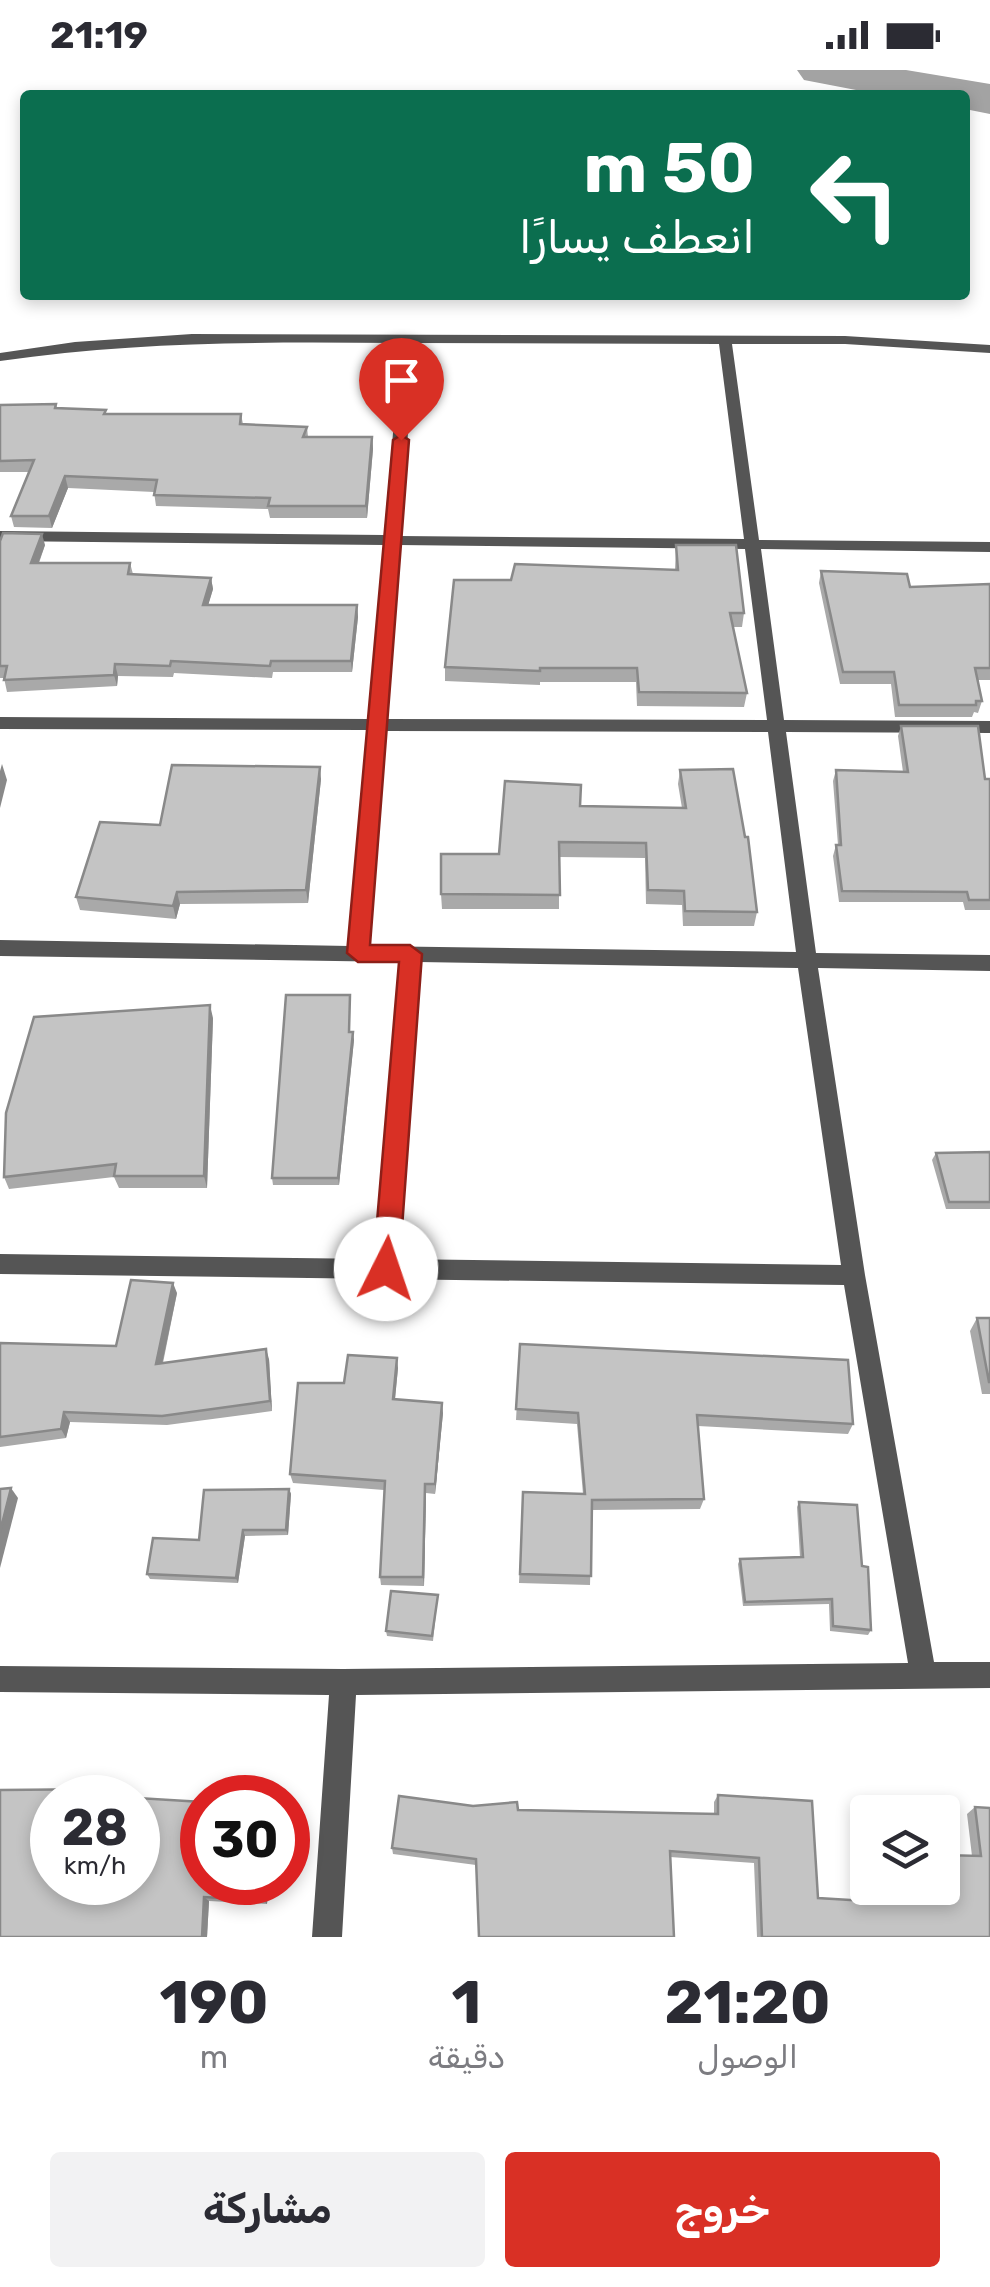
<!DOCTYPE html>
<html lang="ar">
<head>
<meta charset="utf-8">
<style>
	body { margin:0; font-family:Rubik,"Noto Naskh Arabic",sans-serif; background:#f2f2f3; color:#2b2b33; direction:rtl; height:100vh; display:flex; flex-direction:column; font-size:38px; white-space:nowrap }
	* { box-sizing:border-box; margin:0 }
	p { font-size:32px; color:#7c7c81 }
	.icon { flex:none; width:55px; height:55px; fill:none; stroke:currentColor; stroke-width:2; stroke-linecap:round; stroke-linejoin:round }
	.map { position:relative; height:1867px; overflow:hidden; direction:ltr }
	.details { display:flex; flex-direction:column; background:#fff; flex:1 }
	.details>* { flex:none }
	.banner { position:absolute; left:20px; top:20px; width:950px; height:210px; border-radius:10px; box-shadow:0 5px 15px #0003; direction:rtl; background:#0b6e4f; color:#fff; overflow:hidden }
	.fabs { position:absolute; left:850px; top:1725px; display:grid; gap:20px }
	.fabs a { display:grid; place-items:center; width:110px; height:110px; border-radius:10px; background:#fff; box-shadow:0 5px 15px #0003; font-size:50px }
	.speed { position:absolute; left:30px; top:1705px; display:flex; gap:20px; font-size:50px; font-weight:700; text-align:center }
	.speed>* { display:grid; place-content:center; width:130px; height:130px; border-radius:50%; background:#fff; box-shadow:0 5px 15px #0003; line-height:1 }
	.speed small { font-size:25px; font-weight:400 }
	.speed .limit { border:15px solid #d22; background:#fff; color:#111 }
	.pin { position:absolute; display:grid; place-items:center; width:85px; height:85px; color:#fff; margin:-102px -42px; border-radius:50% 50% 50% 0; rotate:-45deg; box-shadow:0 0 10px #0007 }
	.pin .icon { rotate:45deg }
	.me { position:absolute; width:110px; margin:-55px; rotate:4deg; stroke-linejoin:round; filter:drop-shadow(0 0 8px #0008) }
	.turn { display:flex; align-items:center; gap:35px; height:210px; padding:0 50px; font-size:45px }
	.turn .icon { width:130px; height:130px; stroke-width:2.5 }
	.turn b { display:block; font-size:70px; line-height:85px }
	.eta { display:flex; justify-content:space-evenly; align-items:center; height:170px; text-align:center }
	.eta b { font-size:60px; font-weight:700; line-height:70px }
	.primary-button { display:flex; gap:20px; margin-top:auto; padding:20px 50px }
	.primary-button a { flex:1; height:115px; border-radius:10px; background:#d93025; color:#fff; font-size:40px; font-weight:700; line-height:115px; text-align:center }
	.primary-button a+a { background:#f2f2f3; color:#2b2b33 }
	.status { display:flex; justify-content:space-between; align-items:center; height:70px; padding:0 50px; background:#fff; direction:ltr }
	.status svg { height:28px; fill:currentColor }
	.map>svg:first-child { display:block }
</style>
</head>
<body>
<div class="status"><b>21:19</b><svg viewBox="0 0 49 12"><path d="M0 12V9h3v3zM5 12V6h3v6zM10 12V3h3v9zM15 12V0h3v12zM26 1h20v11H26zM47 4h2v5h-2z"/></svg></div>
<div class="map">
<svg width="990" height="1867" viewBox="0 0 990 1867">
	<rect width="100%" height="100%" fill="#fff"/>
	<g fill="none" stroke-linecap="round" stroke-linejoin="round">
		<!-- river -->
		<path fill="#a3a3a3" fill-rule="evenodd" d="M 797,0 L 906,0 L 990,14 L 990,44 L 965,39 L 965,25 L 882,25 L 804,10 Z"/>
		<!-- minor -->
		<path fill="#555" fill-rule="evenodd" d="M 192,264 L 845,266 L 990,275 L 990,283 L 845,274 L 732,274 L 759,470 L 990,472 L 990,482 L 761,479 L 784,650 L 990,651 L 990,663 L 786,662 L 816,883 L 990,885 L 990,901 L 818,898 L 865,1205 L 934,1592 L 990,1592 L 990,1618 L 356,1625 L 342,1867 L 312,1867 L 329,1625 L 0,1622 L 0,1596 L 343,1599 L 908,1593 L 844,1215 L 0,1204 L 0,1184 L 376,1189 L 400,892 L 0,886 L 0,870 L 349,876 L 367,660 L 0,659 L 0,647 L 369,649 L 384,475 L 0,471 L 0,461 L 384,465 L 401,273 C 264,272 136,271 0,291 L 0,283 L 75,272 ZM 415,273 L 719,274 L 744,469 L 400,466 ZM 399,475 L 745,479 L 767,650 L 386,649 ZM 385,661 L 768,662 L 796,882 L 368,876 ZM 419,892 L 798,898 L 841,1195 L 398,1189 Z"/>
	</g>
	<!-- wall -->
	<g fill="#a9a9a9">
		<path d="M 56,334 L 57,338 L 106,340 L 106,344 L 241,344 L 243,354 L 307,357 L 308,367 L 372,367 L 373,379 L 367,448 L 270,448 L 268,439 L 156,436 L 154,422 L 68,418 L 52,458 L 14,457 L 11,446 L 29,402 L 0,402 L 0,335 Z"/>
		<path d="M 0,471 L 45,475 L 39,493 L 130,493 L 133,504 L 211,508 L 213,519 L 208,535 L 357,535 L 358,547 L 352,602 L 273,602 L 272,608 L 174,603 L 173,607 L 118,606 L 117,616 L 7,622 L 4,608 L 0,608 Z"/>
		<path d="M 676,475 L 744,543 L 742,557 L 733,557 L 747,623 L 744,637 L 637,636 L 636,612 L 540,612 L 540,615 L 445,611 L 445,597 L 511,510 L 675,500 Z"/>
		<path d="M 821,501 L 910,517 L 990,514 L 990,610 L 978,610 L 982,631 L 978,643 L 974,642 L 972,647 L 895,647 L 891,614 L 840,614 L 819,513 Z"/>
		<path d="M 901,656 L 985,709 L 990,709 L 990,840 L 965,840 L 963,832 L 839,832 L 833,786 L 836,775 L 838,775 L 833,711 L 836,700 L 903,702 L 898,666 Z"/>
		<path d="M 680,700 L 757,842 L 754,856 L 683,856 L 682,835 L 646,834 L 645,788 L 559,787 L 559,839 L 442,839 L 441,824 L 580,736 L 682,738 L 678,714 Z"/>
		<path d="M 321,709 L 308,833 L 180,834 L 176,849 L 80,840 L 76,827 L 160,755 Z"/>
		<path d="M 350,925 L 350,962 L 354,970 L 339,1115 L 273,1115 L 272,1108 Z"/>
		<path d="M 213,948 L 207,1118 L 119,1118 L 114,1107 L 9,1119 L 4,1107 Z"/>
		<path d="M 990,1082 L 990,1139 L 946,1139 L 932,1090 L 936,1083 Z"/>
		<path d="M 177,1223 L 163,1293 L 269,1289 L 272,1341 L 167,1355 L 70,1352 L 66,1368 L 0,1377 L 0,1273 L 116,1276 Z"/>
		<path d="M 977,1248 L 990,1248 L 990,1324 L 982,1324 L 970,1261 Z"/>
		<path d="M 520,1274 L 853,1354 L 848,1364 L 698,1356 L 704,1429 L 700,1439 L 592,1440 L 590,1515 L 519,1513 L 523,1422 L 583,1424 L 577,1354 L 516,1350 Z"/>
		<path d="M 398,1298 L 395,1329 L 443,1343 L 435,1424 L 426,1423 L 424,1516 L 381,1515 L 380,1507 L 384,1420 L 293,1413 L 290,1404 L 344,1313 Z"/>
		<path d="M 289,1419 L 291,1424 L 288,1465 L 245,1466 L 238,1513 L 150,1509 L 147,1504 L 199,1470 Z"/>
		<path d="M 799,1432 L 862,1496 L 871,1560 L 868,1565 L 830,1561 L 829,1534 L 743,1536 L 738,1494 L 740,1489 L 800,1487 L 797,1437 Z"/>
		<path d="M 438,1525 L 433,1571 L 387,1566 L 386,1561 Z"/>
		<path d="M 118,1725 L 117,1727 L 202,1812 L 269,1812 L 267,1834 L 209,1831 L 207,1867 L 0,1867 Z"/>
		<path d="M 718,1725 L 818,1828 L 891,1832 L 889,1818 L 942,1818 L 972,1786 L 967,1744 L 975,1737 L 990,1867 L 757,1867 L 754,1793 L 670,1787 L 476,1795 L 393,1784 L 392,1778 L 518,1740 L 714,1744 L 714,1732 Z"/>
	</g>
	<!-- shaded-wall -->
	<g fill="#898989">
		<path d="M 372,367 L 373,379 L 367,448 L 366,436 Z"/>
		<path d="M 65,406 L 68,418 L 52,458 L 49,446 Z"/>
		<path d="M 42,464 L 45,475 L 34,505 L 31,493 Z"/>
		<path d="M 211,508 L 213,519 L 205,546 L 203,535 Z"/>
		<path d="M 357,535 L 358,547 L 352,602 L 351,591 Z"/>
		<path d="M 115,594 L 118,606 L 117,616 L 114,605 Z"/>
		<path d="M 2,694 L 7,710 L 0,738 L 0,701 Z"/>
		<path d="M 320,697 L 321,709 L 308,833 L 306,820 Z"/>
		<path d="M 177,822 L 180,834 L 176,849 L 173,836 Z"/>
		<path d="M 210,935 L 213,948 L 207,1118 L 204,1106 Z"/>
		<path d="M 353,962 L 354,970 L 339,1115 L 338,1108 Z"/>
		<path d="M 173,1213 L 177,1223 L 160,1304 L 156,1294 Z"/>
		<path d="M 266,1279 L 269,1289 L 272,1341 L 270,1331 Z"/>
		<path d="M 397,1288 L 398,1298 L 394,1339 L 393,1329 Z"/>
		<path d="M 442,1333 L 443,1343 L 435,1424 L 435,1414 Z"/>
		<path d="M 64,1342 L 70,1352 L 66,1368 L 61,1359 Z"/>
		<path d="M 425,1414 L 426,1423 L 424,1516 L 423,1507 Z"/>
		<path d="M 11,1418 L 18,1428 L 0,1498 L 0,1462 Z"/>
		<path d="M 289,1419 L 291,1424 L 288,1465 L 286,1460 Z"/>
		<path d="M 243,1460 L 245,1466 L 238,1513 L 236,1508 Z"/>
		<path d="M 265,1812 L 269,1812 L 267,1834 L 263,1830 Z"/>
		<path d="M 204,1827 L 209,1831 L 207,1867 L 202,1867 Z"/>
	</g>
	<!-- building -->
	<g fill="#c4c4c4" stroke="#898989" stroke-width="2.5">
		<path d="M 56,334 L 55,338 L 106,340 L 104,344 L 241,344 L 240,354 L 307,357 L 303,367 L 372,367 L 366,436 L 268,436 L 270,428 L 154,425 L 157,410 L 65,406 L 49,446 L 11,446 L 34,390 L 0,391 L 0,335 Z"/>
		<path d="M 3,463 L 42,464 L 31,493 L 130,493 L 128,504 L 211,508 L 203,535 L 357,535 L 351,591 L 271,591 L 270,596 L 171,591 L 170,596 L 115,594 L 114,605 L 4,610 L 7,596 L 0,596 L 0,471 Z"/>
		<path d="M 676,475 L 736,475 L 744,543 L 730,543 L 747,623 L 639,622 L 637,598 L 540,598 L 540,601 L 445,597 L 454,510 L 511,510 L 515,494 L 678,500 Z"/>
		<path d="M 821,501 L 907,504 L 910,517 L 990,514 L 990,598 L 975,598 L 982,631 L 976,631 L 976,635 L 899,635 L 894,602 L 843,602 Z"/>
		<path d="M 901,656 L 978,656 L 985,709 L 990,709 L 990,830 L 969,830 L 967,822 L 842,821 L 836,775 L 841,775 L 836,700 L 908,702 Z"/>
		<path d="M 172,695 L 320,697 L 306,820 L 177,822 L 173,836 L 76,827 L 100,752 L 160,755 Z"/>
		<path d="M 733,699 L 745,767 L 748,767 L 757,842 L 685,841 L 684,821 L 648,820 L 646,773 L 559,772 L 560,825 L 441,824 L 441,784 L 499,784 L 505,711 L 581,715 L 580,736 L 686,738 L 680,700 Z"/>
		<path d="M 286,925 L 350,925 L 349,962 L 353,962 L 338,1108 L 272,1108 Z"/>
		<path d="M 210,935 L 204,1106 L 114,1106 L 116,1094 L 4,1107 L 6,1043 L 34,947 Z"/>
		<path d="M 990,1082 L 990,1132 L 949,1132 L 936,1083 Z"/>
		<path d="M 131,1210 L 173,1213 L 156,1294 L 266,1279 L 270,1331 L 162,1346 L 64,1342 L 61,1359 L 0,1367 L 0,1273 L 116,1276 Z"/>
		<path d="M 977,1248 L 990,1248 L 990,1312 L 989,1312 Z"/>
		<path d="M 520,1274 L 848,1290 L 853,1354 L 697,1345 L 704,1429 L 592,1430 L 591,1506 L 520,1504 L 523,1422 L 585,1424 L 578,1343 L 516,1339 Z"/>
		<path d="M 348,1285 L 397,1288 L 393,1329 L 442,1333 L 435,1414 L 425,1414 L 423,1507 L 380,1507 L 385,1411 L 290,1404 L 298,1313 L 344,1313 Z"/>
		<path d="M 11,1418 L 0,1462 L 0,1419 Z"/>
		<path d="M 289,1419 L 286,1460 L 243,1460 L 236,1508 L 147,1504 L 153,1468 L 199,1470 L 204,1420 Z"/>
		<path d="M 799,1432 L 857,1435 L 862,1496 L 868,1497 L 871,1560 L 833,1556 L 832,1529 L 745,1532 L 740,1489 L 803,1487 Z"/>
		<path d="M 391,1521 L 438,1525 L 432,1566 L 386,1561 Z"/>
		<path d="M 112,1719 L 111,1727 L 122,1728 L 52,1728 L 52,1812 L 138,1812 L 138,1728 L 202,1732 L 202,1812 L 265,1812 L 263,1830 L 204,1827 L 202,1867 L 0,1867 L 0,1720 Z"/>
		<path d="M 718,1725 L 812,1731 L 818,1828 L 899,1833 L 897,1818 L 942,1818 L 942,1785 L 981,1786 L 975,1737 L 990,1738 L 990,1867 L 762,1867 L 759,1788 L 670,1781 L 674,1867 L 479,1867 L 476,1789 L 392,1778 L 399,1726 L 473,1736 L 517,1732 L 518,1740 L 718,1744 Z"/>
	</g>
	<!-- route -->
	<path fill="#d93025" stroke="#8d1f18" stroke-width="2.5" d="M 401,365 L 409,370 L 370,875 L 410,875 L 422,884 L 399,1199 L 395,1207 L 386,1210 L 377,1207 L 373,1199 L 399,892 L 358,892 L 347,883 L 393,370 Z"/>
</svg>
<div class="fabs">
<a><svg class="icon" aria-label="layers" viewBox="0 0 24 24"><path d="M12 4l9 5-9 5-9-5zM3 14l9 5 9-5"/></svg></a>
</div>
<div class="speed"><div>28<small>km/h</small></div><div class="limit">30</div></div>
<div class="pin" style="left:401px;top:370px;background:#d93025"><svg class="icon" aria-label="arrive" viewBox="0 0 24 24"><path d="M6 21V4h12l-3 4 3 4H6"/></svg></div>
<svg class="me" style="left:386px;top:1199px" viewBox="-20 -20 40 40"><circle r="19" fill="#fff"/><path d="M0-13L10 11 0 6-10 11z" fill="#d93025"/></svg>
<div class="banner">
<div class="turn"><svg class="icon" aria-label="left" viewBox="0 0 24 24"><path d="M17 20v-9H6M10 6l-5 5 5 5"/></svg><div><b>50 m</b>انعطف يسارًا</div></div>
</div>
</div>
<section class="details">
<div class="eta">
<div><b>21:20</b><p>الوصول</p></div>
<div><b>1</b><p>دقيقة</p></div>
<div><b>190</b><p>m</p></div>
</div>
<div class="primary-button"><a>خروج</a><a>مشاركة</a></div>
</section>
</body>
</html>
